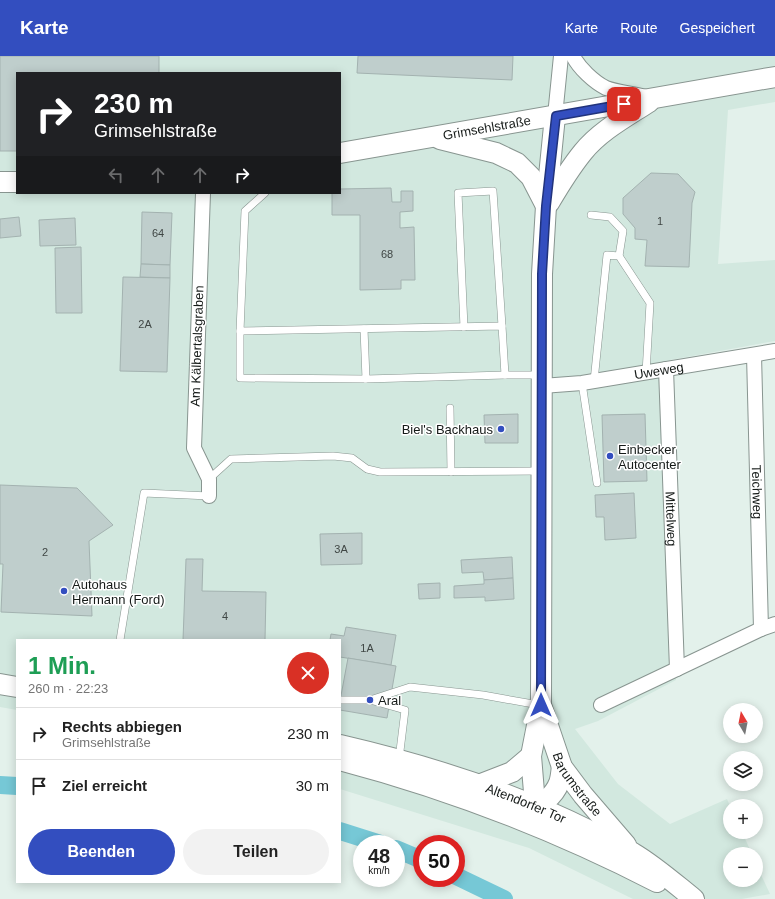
<!DOCTYPE html>
<html lang="de">
<head>
<meta charset="utf-8">
<style>
	body { margin:0; font-family:Helvetica,sans-serif; background:#f2f2f2; color:#222; height:100vh; display:flex; flex-direction:column; font-size:15px; white-space:nowrap }
	* { box-sizing:border-box; margin:0 }
	p { font-size:13px; color:#767676 }
	.icon { flex:none; width:22px; height:22px; fill:none; stroke:currentColor; stroke-width:2; stroke-linecap:round; stroke-linejoin:round }
	.map { position:relative; flex:1; overflow:hidden }
	.details { position:absolute; left:16px; top:583px; width:325px; height:244px; display:flex; flex-direction:column; background:#fff; border-radius:0px; box-shadow:0 2px 10px #0003 }
	.details>* { flex:none }
	.banner { position:absolute; left:16px; top:16px; width:325px; height:122px; border-radius:0px; box-shadow:0 2px 10px #0003; background:#202124; color:#fff; overflow:hidden }
	.needle { width:26px; rotate:350deg }
	.controls { position:absolute; left:723px; top:647px; display:grid; gap:8px }
	.controls a { display:grid; place-items:center; width:40px; height:40px; border-radius:50%; background:#fff; box-shadow:0 2px 10px #0003; font-size:20px }
	.speed { position:absolute; left:353px; top:779px; display:flex; gap:8px; font-size:20px; font-weight:700; text-align:center }
	.speed>* { display:grid; place-content:center; width:52px; height:52px; border-radius:50%; background:#fff; box-shadow:0 2px 10px #0003; line-height:1 }
	.speed small { font-size:10px; font-weight:400 }
	.speed .limit { border:6px solid #d22; background:#fff; color:#111 }
	.pin { position:absolute; display:grid; place-items:center; width:34px; height:34px; color:#fff; margin:-17px; border-radius:8px; box-shadow:0 2px 6px #0006 }
	.me { position:absolute; width:44px; margin:-22px; rotate:0deg; stroke-linejoin:round; filter:drop-shadow(0 0 3px #0008) }
	.turn { display:flex; align-items:center; gap:14px; height:84px; padding:0 12px; font-size:18px }
	.turn .icon { width:52px; height:52px; stroke-width:2.5 }
	.turn b { display:block; font-size:28px; line-height:34px }
	.lanes { display:flex; align-items:center; height:38px; padding:0 12px; background:#0003; justify-content:center; gap:20px; direction:ltr }
	.lanes .off { opacity:.35 }
	.round { display:grid; place-items:center; flex:none; width:42px; height:42px; border-radius:21px; background:#f2f2f2 }
	.overview { display:flex; align-items:center; justify-content:space-between; height:68px; padding:0 12px }
	h1 { font-size:24px; font-weight:800; line-height:30px; color:#1e9e55 }
	.cta { display:flex; gap:8px; margin-top:auto; padding:8px 12px }
	.cta a { flex:1; height:46px; border-radius:24px; background:#334ebf; color:#fff; font-size:16px; font-weight:800; line-height:46px; text-align:center }
	.cta a+a { background:#f2f2f2; color:#222 }
	ul { padding:0; list-style:none }
	li { display:flex; align-items:center; gap:12px; height:52px; padding:0 12px; border-top:1px solid #e0e0e0 }
	li div { flex:1 }
	li b { display:block; font-size:15px }
	li em { font-style:normal }
	header { display:flex; align-items:center; gap:24px; box-sizing:border-box; height:56px; padding:0 20px; background:#334ebf; color:#fff }
	header strong { font-size:19px }
	nav { display:flex; gap:22px; margin-inline-start:auto; font-size:14px }
	.map>svg:first-child { display:block }
</style>
</head>
<body>
<header>
<strong>Karte</strong>
<nav><a>Karte</a><a>Route</a><a>Gespeichert</a></nav>
</header>
<div class="map">
<svg width="775" height="843" viewBox="0 0 775 843">
	<rect width="100%" height="100%" fill="#e3f1eb"/>
	<!-- built -->
	<path fill="#d2e8df" fill-rule="evenodd" d="M 0,0 L 775,0 L 775,46 L 728,54 L 718,208 L 775,204 L 775,285 L 670,304 L 676,584 L 676,624 L 598,665 L 575,673 L 618,728 L 670,768 L 727,743 L 730,750 L 730,776 L 742,776 L 752,798 L 730,798 L 730,824 L 756,824 L 756,808 L 770,838 L 742,843 L 633,843 L 529,792 L 340,733 L 340,584 L 17,584 L 17,654 L 0,651 ZM 17,17 L 340,17 L 340,137 L 17,137 Z"/>
	<g fill="none" stroke-linecap="round" stroke-linejoin="round">
		<!-- canal -->
		<g stroke="#76c8d6" stroke-width="18">
			<path d="M 0,729 L 17,730"/>
			<path d="M 340,775 L 381,788"/>
			<path d="M 396,793 L 422,804"/>
			<path d="M 456,820 L 504,843"/>
		</g>
	</g>
	<!-- building -->
	<g fill="#bfcecc" stroke="#a3b2b0">
		<path d="M 0,0 L 159,0 L 159,17 L 17,17 L 17,95 L 0,95 Z"/>
		<path d="M 358,0 L 513,0 L 512,24 L 357,17 Z"/>
		<path d="M 651,117 L 678,118 L 695,136 L 692,147 L 689,211 L 645,210 L 647,184 L 635,183 L 635,172 L 623,158 L 623,142 Z"/>
		<path d="M 391,132 L 392,146 L 401,146 L 401,135 L 413,135 L 413,155 L 400,156 L 400,172 L 414,171 L 415,224 L 401,224 L 401,233 L 360,234 L 360,159 L 332,159 L 332,137 L 340,137 L 340,133 Z"/>
		<path d="M 142,156 L 172,157 L 170,209 L 141,208 Z"/>
		<path d="M 19,161 L 21,180 L 0,182 L 0,163 Z"/>
		<path d="M 75,162 L 76,189 L 40,190 L 39,164 Z"/>
		<path d="M 81,191 L 82,257 L 56,257 L 55,192 Z"/>
		<path d="M 141,208 L 170,209 L 170,222 L 140,221 Z"/>
		<path d="M 123,221 L 170,222 L 167,316 L 120,315 Z"/>
		<path d="M 518,358 L 518,387 L 485,387 L 484,359 Z"/>
		<path d="M 645,358 L 647,425 L 604,426 L 602,359 Z"/>
		<path d="M 0,429 L 77,432 L 113,469 L 89,485 L 92,560 L 1,556 L 3,508 L 0,508 Z"/>
		<path d="M 634,437 L 636,482 L 605,484 L 604,461 L 596,461 L 595,439 Z"/>
		<path d="M 362,477 L 362,508 L 321,509 L 320,478 Z"/>
		<path d="M 512,501 L 513,522 L 484,524 L 483,516 L 462,517 L 461,504 Z"/>
		<path d="M 186,503 L 203,503 L 202,535 L 266,536 L 265,584 L 183,584 Z"/>
		<path d="M 513,522 L 514,543 L 485,545 L 485,541 L 454,542 L 454,530 L 484,528 L 484,524 Z"/>
		<path d="M 440,527 L 440,542 L 419,543 L 418,528 Z"/>
		<path d="M 346,571 L 396,579 L 391,609 L 340,601 L 340,584 L 330,584 L 331,578 L 344,580 Z"/>
		<path d="M 348,602 L 396,610 L 387,662 L 340,654 L 340,645 Z"/>
	</g>
	<g fill="none" stroke-linecap="round" stroke-linejoin="round">
		<!-- lane casing -->
		<g stroke="#889590" stroke-width="8">
			<g id="lane">
				<path d="M 265,137 L 245,155 L 240,275 L 502,270 L 505,319 L 540,319"/>
				<path d="M 591,159 L 610,161 L 623,175 L 619,200"/>
				<path d="M 464,271 L 458,137 L 493,135 L 502,270"/>
				<path d="M 364,273 L 366,323"/>
				<path d="M 240,275 L 240,322 L 366,323 L 505,319"/>
				<path d="M 594,325 L 607,199 L 619,200 L 650,247 L 646,317"/>
				<path d="M 582,327 L 597,427"/>
				<path d="M 450,352 L 451,416"/>
				<path d="M 209,423 L 231,403 L 333,400 L 352,402 L 367,413 L 380,416 L 540,415"/>
				<path d="M 120,584 L 144,437 L 209,440"/>
				<path d="M 340,644 L 370,644 L 405,654 L 399,703"/>
				<path d="M 370,644 L 410,631 L 483,639 L 539,649"/>
			</g>
		</g>
		<!-- street casing -->
		<g stroke="#889590" stroke-width="16">
			<g id="street">
				<path d="M 573,0 C 579,12 594,26 606,32 C 616,36 635,38 646,41"/>
				<path d="M 555,60 L 561,0"/>
				<path d="M 203,137 L 194,392 L 209,423 L 209,440"/>
				<path id="s1" d="M 754,299 L 761,573"/>
				<path id="s2" d="M 666,313 L 677,613"/>
				<path id="s3" d="M 542,330 L 582,327 L 775,295"/>
				<path d="M 601,649 L 761,573 L 775,568"/>
			</g>
		</g>
		<!-- secondary casing -->
		<g stroke="#889590" stroke-width="22">
			<g id="secondary">
				<path d="M 440,83 L 496,97 L 517,107 L 531,121 L 546,150"/>
				<path id="s4" d="M 340,97 L 775,21"/>
				<path d="M 0,126 L 17,126"/>
				<path d="M 549,147 C 559,130 570,112 583,96 C 600,75 626,61 649,46"/>
				<path d="M 0,628 L 17,631"/>
				<path id="s5" d="M 541,649 L 562,711 L 583,739 L 626,789"/>
				<path id="s6" d="M 340,689 C 426,709 510,735 590,775 C 604,782 620,788 633,797 C 655,810 674,827 694,843"/>
				<path d="M 340,704 C 450,733 556,774 657,826"/>
				<path d="M 481,728 L 512,716 L 531,700"/>
				<path d="M 528,754 C 541,750 554,740 559,727 C 561,722 561,716 562,711"/>
				<path d="M 550,775 L 538,751 L 534,736 L 531,700 L 541,649 L 542,218 L 546,150 L 555,60"/>
			</g>
		</g>
		<!-- lane -->
		<use href="#lane" stroke="#fff" stroke-width="7"/>
		<!-- street -->
		<use href="#street" stroke="#fff" stroke-width="14"/>
		<!-- secondary -->
		<use href="#secondary" stroke="#fff" stroke-width="20"/>
	</g>
	<g fill="none" stroke-linecap="round" stroke-linejoin="round">
		<!-- route casing -->
		<g stroke="#21337c" stroke-width="10">
			<path id="route" d="M 541,649 L 542,218 L 546,150 L 556,60 L 624,48"/>
		</g>
		<!-- route -->
		<use href="#route" stroke="#334ebf" stroke-width="7"/>
	</g>
	<!-- markers -->
	<g fill="#334ebf" stroke="#fff" stroke-width="1.5">
		<circle cx="501" cy="373" r="4"/>
		<circle cx="610" cy="400" r="4"/>
		<circle cx="64" cy="535" r="4"/>
		<circle cx="370" cy="644" r="4"/>
	</g>
	<g text-anchor="middle" dominant-baseline="central" stroke-width="3" stroke-linejoin="round" paint-order="stroke">
		<!-- number labels -->
		<g font-size="11" fill="#404745">
			<text x="660" y="165">1</text>
			<text x="158" y="177">64</text>
			<text x="387" y="198">68</text>
			<text x="145" y="268">2A</text>
			<text x="341" y="493">3A</text>
			<text x="45" y="496">2</text>
			<text x="225" y="560">4</text>
			<text x="367" y="592">1A</text>
		</g>
		<!-- street labels -->
		<g font-size="13" fill="#151a18" stroke="#fff">
			<text stroke="none"><textPath href="#s4" startOffset="149">Grimsehlstraße</textPath></text>
			<text transform="translate(197 290) rotate(-88)">Am Kälbertalsgraben</text>
			<text stroke="none"><textPath href="#s3" startOffset="118">Uweweg</textPath></text>
			<text stroke="none"><textPath href="#s1" startOffset="137">Teichweg</textPath></text>
			<text stroke="none"><textPath href="#s2" startOffset="150">Mittelweg</textPath></text>
			<text stroke="none"><textPath href="#s5" startOffset="88">Barumstraße</textPath></text>
			<text stroke="none"><textPath href="#s6" startOffset="195">Altendorfer Tor</textPath></text>
		</g>
		<!-- poi labels -->
		<g font-size="13" fill="#151a18" stroke="#fff" text-anchor="start">
			<text x="493" y="373" text-anchor="end">Biel's Backhaus</text>
			<text x="618" y="393">Einbecker<tspan x="618" dy="15">Autocenter</tspan></text>
			<text x="72" y="528">Autohaus<tspan x="72" dy="15">Hermann (Ford)</tspan></text>
			<text x="378" y="644">Aral</text>
		</g>
	</g>
</svg>
<div class="controls">
<a><svg class="needle" viewBox="-14 -14 28 28"><path d="M0-13l5 13h-10z" fill="#e53935"/><path d="M0 13l5-13h-10z" fill="#767676"/></svg></a>
<a><svg class="icon" aria-label="layers" viewBox="0 0 24 24"><path d="M12 4l9 5-9 5-9-5zM3 14l9 5 9-5"/></svg></a>
<a>+</a>
<a>−</a>
</div>
<div class="speed"><div>48<small>km/h</small></div><div class="limit">50</div></div>
<div class="pin" style="left:624px;top:48px;background:#d93025"><svg class="icon" aria-label="arrive" viewBox="0 0 24 24"><path d="M6 21V4h12l-3 4 3 4H6"/></svg></div>
<svg class="me" style="left:541px;top:649px" viewBox="-20 -20 40 40"><path d="M0-17L14 15 0 8-14 15z" fill="#334ebf" stroke="#fff" stroke-width="4"/></svg>
<div class="banner">
<div class="turn"><svg class="icon" aria-label="right" viewBox="0 0 24 24"><path d="M7 20v-9h11M14 6l5 5-5 5"/></svg><div><b>230 m</b>Grimsehlstraße</div></div>
<div class="lanes"><svg class="icon off" aria-label="left" viewBox="0 0 24 24"><path d="M17 20v-9H6M10 6l-5 5 5 5"/></svg><svg class="icon off" aria-label="ahead" viewBox="0 0 24 24"><path d="M12 20V5M6 11l6-6 6 6"/></svg><svg class="icon off" aria-label="ahead" viewBox="0 0 24 24"><path d="M12 20V5M6 11l6-6 6 6"/></svg><svg class="icon" aria-label="right" viewBox="0 0 24 24"><path d="M7 20v-9h11M14 6l5 5-5 5"/></svg></div>
</div>
<section class="details">
<div class="overview"><div><h1>1 Min.</h1><p>260 m · 22:23</p></div><a class="round" style="background:#d93025;color:#fff"><svg class="icon" aria-label="close" viewBox="0 0 24 24"><path d="M6 6l12 12M18 6L6 18"/></svg></a></div>
<ul>
<li><svg class="icon" aria-label="right" viewBox="0 0 24 24"><path d="M7 20v-9h11M14 6l5 5-5 5"/></svg><div><b>Rechts abbiegen</b><p>Grimsehlstraße</p></div><em>230 m</em></li>
<li><svg class="icon" aria-label="arrive" viewBox="0 0 24 24"><path d="M6 21V4h12l-3 4 3 4H6"/></svg><div><b>Ziel erreicht</b></div><em>30 m</em></li>
</ul>
<div class="cta"><a>Beenden</a><a>Teilen</a></div>
</section>
</div>
</body>
</html>
